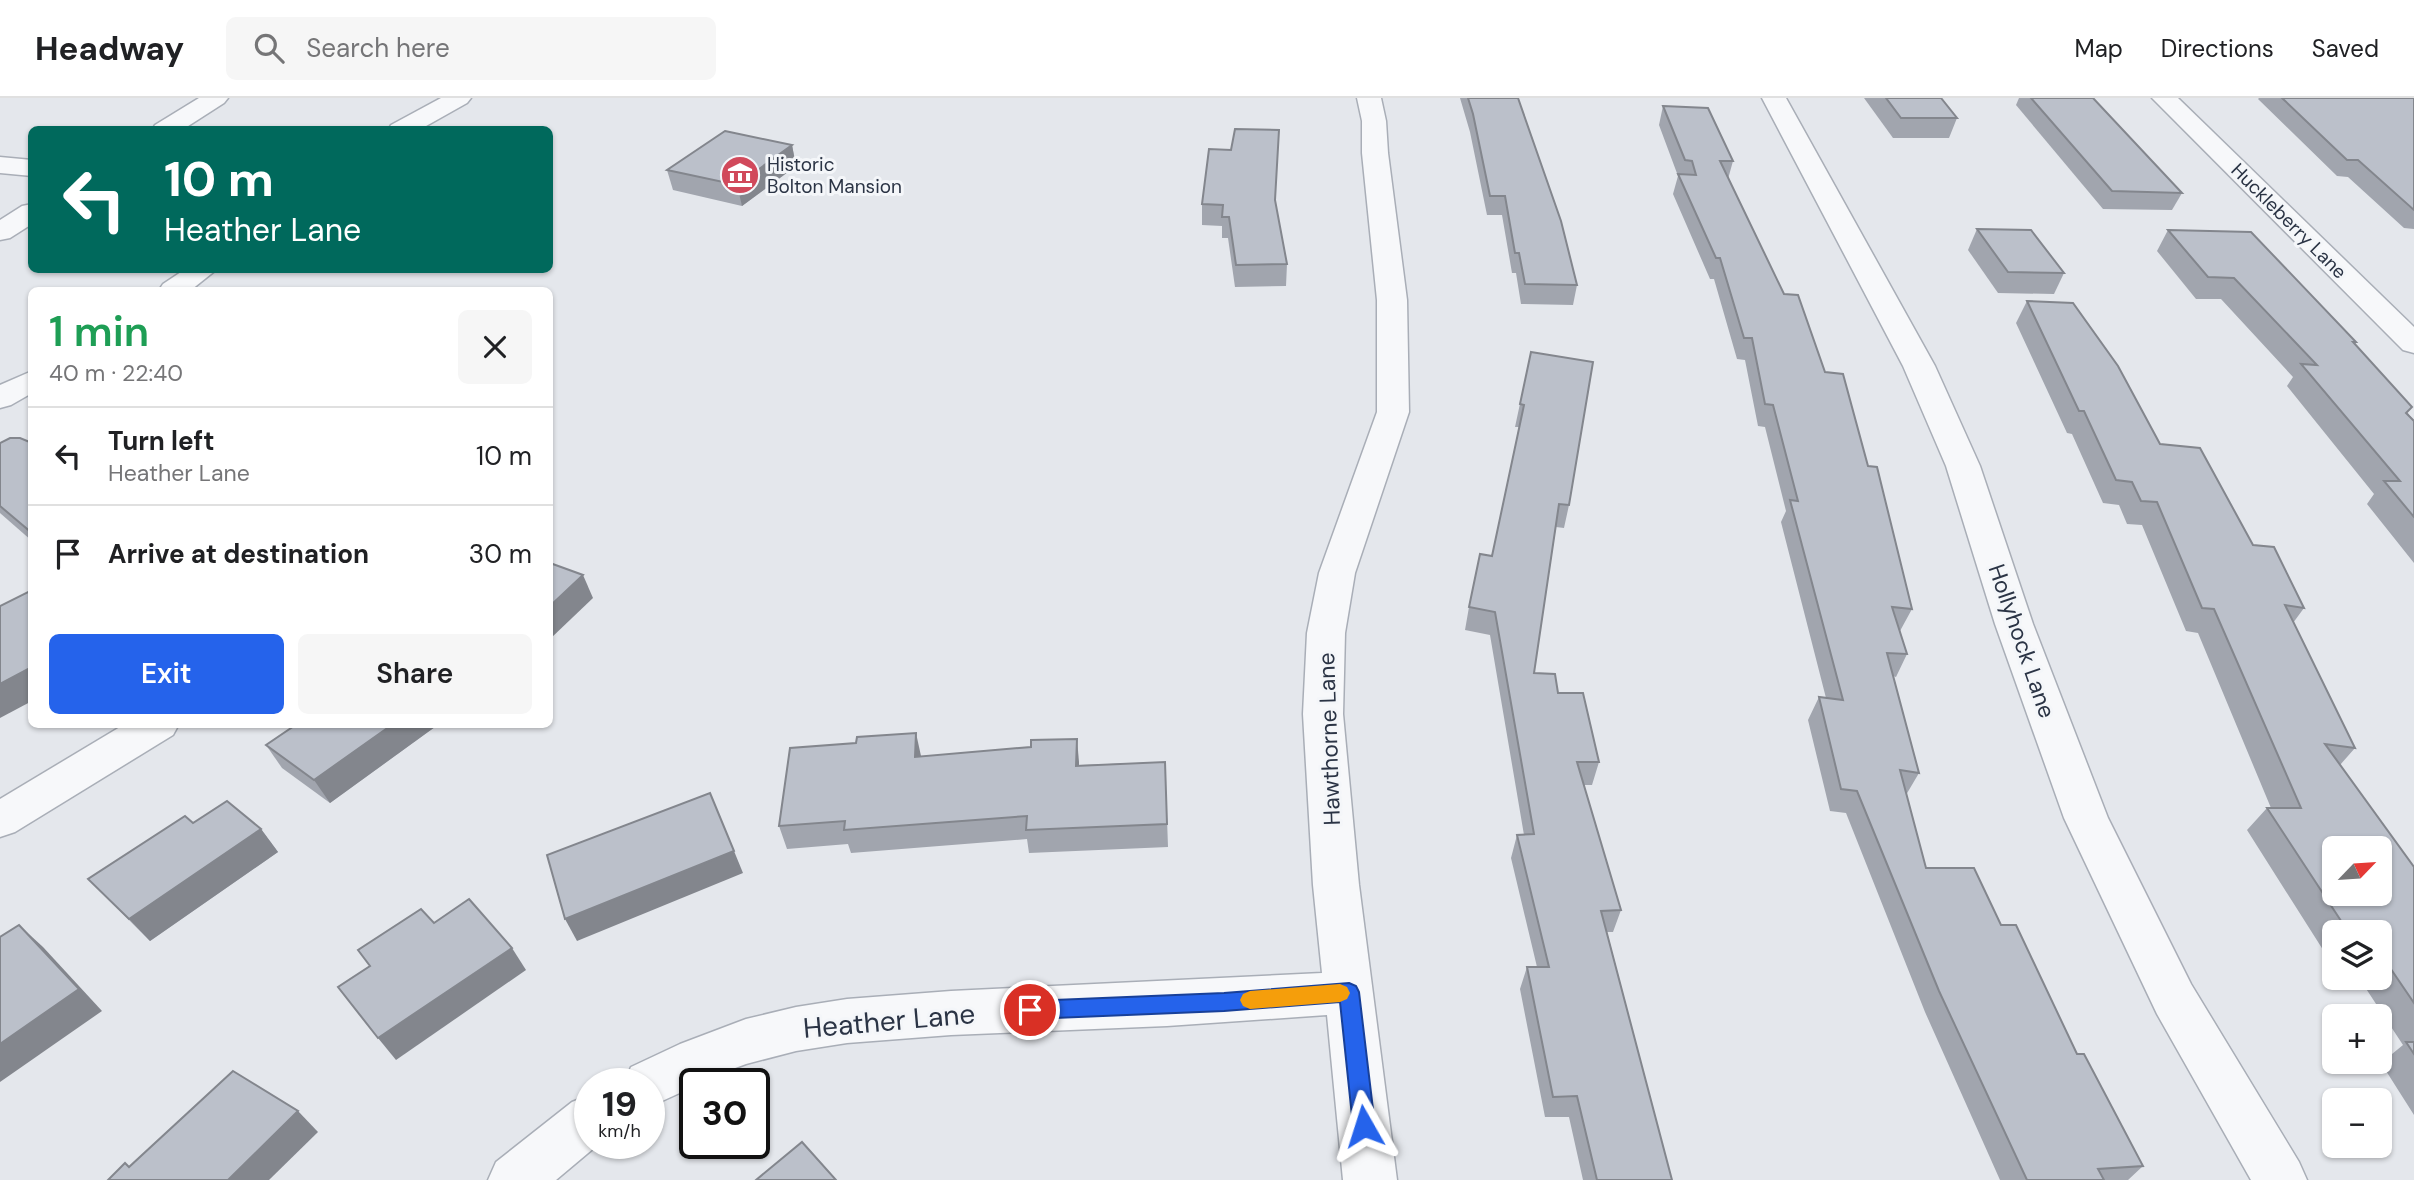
<!DOCTYPE html>
<html lang="en">
<head>
<meta charset="utf-8">
<style>
	body { margin:0; font-family:"DM Sans",sans-serif; background:#f6f6f6; color:#202124; height:100vh; display:flex; flex-direction:column; font-size:26px; white-space:nowrap }
	* { box-sizing:border-box; margin:0 }
	p { font-size:23px; color:#757577 }
	.icon { flex:none; width:38px; height:38px; fill:none; stroke:currentColor; stroke-width:2; stroke-linecap:round; stroke-linejoin:round }
	.map { position:relative; flex:1; overflow:hidden }
	.details { position:absolute; left:28px; top:189px; width:525px; height:441px; display:flex; flex-direction:column; background:#fff; border-radius:10px; box-shadow:0 2px 5px #0004 }
	.details>* { flex:none }
	.guide { position:absolute; left:28px; top:28px; width:525px; height:147px; border-radius:10px; box-shadow:0 2px 5px #0004; background:#00695c; color:#fff; overflow:hidden }
	.needle { width:46px; rotate:65deg }
	.buttons { position:absolute; left:2322px; top:738px; display:grid; gap:14px }
	.buttons a { display:grid; place-items:center; width:70px; height:70px; border-radius:10px; background:#fff; box-shadow:0 2px 5px #0004; font-size:35px }
	.speed { position:absolute; left:574px; top:970px; display:flex; gap:14px; font-size:35px; font-weight:700; text-align:center }
	.speed>* { display:grid; place-content:center; width:91px; height:91px; border-radius:50%; background:#fff; box-shadow:0 2px 5px #0004; line-height:1 }
	.speed small { font-size:18px; font-weight:400 }
	.speed .limit { border:4px solid #111; border-radius:10px; background:#fff; color:#111 }
	.pin { position:absolute; display:grid; place-items:center; width:60px; height:60px; color:#fff; margin:-30px; border:4px solid #fff; border-radius:50%; box-shadow:0 2px 7px #0007 }
	.me { position:absolute; width:77px; margin:-38px; rotate:354deg; stroke-linejoin:round; filter:drop-shadow(0 0 5px #0008) }
	.turn { display:flex; align-items:center; gap:24px; height:147px; padding:0 21px; font-size:32px }
	.turn .icon { width:91px; height:91px; stroke-width:2.5 }
	.turn b { display:block; font-size:49px; line-height:60px }
	.round { display:grid; place-items:center; flex:none; width:74px; height:74px; border-radius:10px; background:#f6f6f6 }
	.head { display:flex; align-items:center; justify-content:space-between; height:119px; padding:0 21px }
	h1 { font-size:42px; font-weight:600; line-height:52px; color:#1e9e55 }
	.cta { display:flex; gap:14px; margin-top:auto; padding:14px 21px }
	.cta a { flex:1; height:80px; border-radius:10px; background:#2563eb; color:#fff; font-size:28px; font-weight:600; line-height:80px; text-align:center }
	.cta a+a { background:#f6f6f6; color:#202124 }
	ul { padding:0; list-style:none }
	li { display:flex; align-items:center; gap:21px; height:98px; padding:0 21px; border-top:2px solid #e0e0e0 }
	li div { flex:1 }
	li b { display:block; font-size:26px }
	li em { font-style:normal }
	header { display:flex; align-items:center; gap:42px; box-sizing:border-box; height:98px; padding:0 35px; background:#fff; border-bottom:2px solid #e0e0e0 }
	header strong { font-size:33px }
	nav { display:flex; gap:38px; margin-inline-start:auto; font-size:24px }
	.search { width:490px; height:63px; background:#f6f6f6; display:flex; align-items:center; gap:18px; box-sizing:border-box; padding:0 24px; border-radius:10px; color:#757577; font-size:26px }
	.map>svg:first-child { display:block }
</style>
</head>
<body>
<header>
<strong>Headway</strong>
<div class="search"><svg class="icon" aria-label="search" viewBox="0 0 24 24"><circle cx="10" cy="10" r="6"/><path d="M15 15l6 6"/></svg>Search here</div>
<nav><a>Map</a><a>Directions</a><a>Saved</a></nav>
</header>
<div class="map">
<svg width="2414" height="1082" viewBox="0 0 2414 1082">
	<rect width="100%" height="100%" fill="#e4e7ec"/>
	<g fill="none" stroke-linecap="round" stroke-linejoin="round">
		<!-- minor casing -->
		<g stroke="#a9aeb7" stroke-width="3">
			<g id="minor">
				<path d="M 199,0 L 228,0 L 224,5 L 182,32 L 152,32 L 155,27 Z"/>
				<path d="M 441,0 L 471,0 L 467,5 L 419,32 L 388,32 L 391,27 Z"/>
				<path d="M 1357,0 L 1381,0 L 1386,23 L 1388,55 L 1407,202 L 1409,314 L 1355,475 L 1345,535 L 1343,616 L 1359,787 L 1397,1082 L 1343,1082 L 1327,917 L 1167,928 L 951,937 L 847,945 L 796,953 L 746,966 L 695,985 L 695,988 L 649,1009 L 649,985 L 624,985 L 631,969 L 680,946 L 746,921 L 796,909 L 847,901 L 951,893 L 1322,875 L 1313,787 L 1303,616 L 1307,535 L 1319,475 L 1377,314 L 1377,202 L 1362,55 L 1362,23 Z"/>
				<path d="M 1762,0 L 1786,0 L 1935,268 L 1980,368 L 2033,526 L 2108,720 L 2191,886 L 2299,1064 L 2307,1082 L 2251,1082 L 2157,916 L 2064,720 L 1995,526 L 1946,368 L 1903,268 Z"/>
				<path d="M 2152,0 L 2178,0 L 2414,229 L 2414,255 L 2403,252 Z"/>
				<path d="M 0,59 L 32,62 L 32,78 L 0,75 Z"/>
				<path d="M 32,106 L 32,126 L 10,140 L 0,142 L 0,122 L 22,108 Z"/>
				<path d="M 184,172 L 216,172 L 191,192 L 159,192 L 163,186 Z"/>
				<path d="M 32,273 L 32,295 L 11,307 L 0,310 L 0,287 Z"/>
				<path d="M 125,626 L 179,626 L 173,637 L 15,734 L 0,739 L 0,701 Z"/>
				<path d="M 590,997 L 590,1045 L 600,1045 L 556,1082 L 488,1082 L 496,1064 L 572,1004 Z"/>
			</g>
		</g>
		<!-- minor -->
		<use href="#minor" fill="#f7f8fa" fill-rule="evenodd"/>
	</g>
	<!-- wall -->
	<g fill="#a1a5ae">
		<path d="M 1460,0 L 1518,0 L 1577,187 L 1573,207 L 1521,206 L 1516,175 L 1512,175 L 1502,117 L 1487,117 L 1470,34 Z"/>
		<path d="M 1864,0 L 1941,0 L 1957,20 L 1949,40 L 1893,40 Z"/>
		<path d="M 2019,0 L 2093,0 L 2182,95 L 2172,112 L 2103,111 L 2016,7 Z"/>
		<path d="M 2259,0 L 2414,0 L 2414,131 L 2404,130 L 2348,79 L 2337,78 L 2258,1 Z"/>
		<path d="M 1663,8 L 1733,63 L 1728,81 L 1784,196 L 1825,274 L 1868,368 L 1912,511 L 1900,533 L 1907,556 L 1896,579 L 1893,578 L 1919,675 L 1906,697 L 1926,770 L 2001,827 L 2143,1068 L 2128,1082 L 2000,1082 L 1925,914 L 1846,715 L 1830,713 L 1808,622 L 1819,599 L 1826,600 L 1781,424 L 1786,413 L 1765,329 L 1758,328 L 1745,262 L 1737,261 L 1714,181 L 1710,181 L 1673,96 L 1678,78 L 1659,27 Z"/>
		<path d="M 792,47 L 796,68 L 742,108 L 673,92 L 667,72 Z"/>
		<path d="M 1275,104 L 1287,166 L 1286,188 L 1235,189 L 1228,140 L 1222,140 L 1222,128 L 1202,127 L 1202,106 Z"/>
		<path d="M 1977,131 L 2064,175 L 2054,196 L 1998,195 L 1968,152 Z"/>
		<path d="M 2168,132 L 2356,244 L 2355,247 L 2414,323 L 2414,465 L 2367,406 L 2374,396 L 2287,288 L 2293,279 L 2221,201 L 2196,201 L 2157,153 Z"/>
		<path d="M 2027,203 L 2253,447 L 2304,510 L 2293,525 L 2355,650 L 2340,667 L 2414,769 L 2414,1017 L 2381,965 L 2403,947 L 2359,880 L 2380,880 L 2380,835 L 2334,835 L 2334,866 L 2332,866 L 2247,732 L 2267,710 L 2271,710 L 2198,535 L 2186,533 L 2142,427 L 2127,426 L 2119,407 L 2103,405 L 2072,336 L 2067,335 L 2016,225 Z"/>
		<path d="M 1531,254 L 1569,407 L 1564,430 L 1556,429 L 1534,575 L 1558,595 L 1599,664 L 1592,687 L 1584,687 L 1621,812 L 1613,834 L 1607,834 L 1672,1082 L 1583,1082 L 1569,1019 L 1545,1019 L 1520,891 L 1527,869 L 1537,869 L 1511,760 L 1517,737 L 1524,737 L 1490,537 L 1465,532 L 1469,509 L 1492,458 L 1519,329 L 1515,329 Z"/>
		<path d="M 0,345 L 32,345 L 32,443 L 0,415 Z"/>
		<path d="M 297,626 L 439,626 L 330,705 L 282,670 L 266,647 Z"/>
		<path d="M 921,658 L 1079,664 L 1079,667 L 1165,664 L 1168,749 L 1029,755 L 1027,741 L 851,755 L 848,746 L 787,751 L 779,728 Z"/>
		<path d="M 193,725 L 261,731 L 278,754 L 150,843 L 88,781 Z"/>
	</g>
	<!-- shaded-wall -->
	<g fill="#83868d">
		<path d="M 792,47 L 796,68 L 742,108 L 737,87 Z"/>
		<path d="M 583,477 L 593,500 L 550,541 L 550,508 Z"/>
		<path d="M 32,569 L 32,603 L 0,620 L 0,586 Z"/>
		<path d="M 393,626 L 439,626 L 330,705 L 314,682 Z"/>
		<path d="M 916,635 L 921,658 L 915,659 Z"/>
		<path d="M 1077,641 L 1079,664 L 1079,691 L 1076,668 Z"/>
		<path d="M 261,731 L 278,754 L 150,843 L 129,821 Z"/>
		<path d="M 734,753 L 743,775 L 577,843 L 565,821 Z"/>
		<path d="M 19,827 L 43,849 L 102,913 L 0,984 L 0,946 Z"/>
		<path d="M 512,850 L 526,872 L 396,962 L 378,940 Z"/>
		<path d="M 298,1013 L 318,1034 L 269,1082 L 228,1082 Z"/>
	</g>
	<!-- building -->
	<g fill="#bbc0ca" stroke="#83868d" stroke-width="2" fill-rule="evenodd">
		<path d="M 1468,0 L 1518,0 L 1561,123 L 1577,187 L 1525,186 L 1519,155 L 1515,155 L 1505,98 L 1490,98 L 1473,16 Z"/>
		<path d="M 1886,0 L 1941,0 L 1957,20 L 1901,20 Z"/>
		<path d="M 2031,0 L 2093,0 L 2182,95 L 2112,93 Z"/>
		<path d="M 2282,0 L 2414,0 L 2414,112 L 2358,62 L 2347,62 Z"/>
		<path d="M 1663,8 L 1708,10 L 1733,63 L 1720,63 L 1784,196 L 1798,197 L 1825,274 L 1843,276 L 1868,368 L 1877,369 L 1912,511 L 1892,509 L 1907,556 L 1887,555 L 1919,675 L 1900,672 L 1926,770 L 1974,770 L 2001,827 L 2016,827 L 2077,956 L 2084,956 L 2143,1068 L 2098,1071 L 2104,1082 L 2027,1082 L 1939,893 L 1857,693 L 1841,691 L 1819,599 L 1843,602 L 1790,402 L 1798,403 L 1773,307 L 1765,306 L 1752,240 L 1744,240 L 1720,160 L 1716,160 L 1678,76 L 1696,77 L 1692,63 L 1685,62 Z"/>
		<path d="M 1235,31 L 1279,32 L 1275,102 L 1287,166 L 1236,167 L 1229,119 L 1222,119 L 1223,107 L 1202,106 L 1209,51 L 1231,52 Z"/>
		<path d="M 725,33 L 792,47 L 737,87 L 667,72 Z"/>
		<path d="M 1977,131 L 2031,132 L 2064,175 L 2008,174 Z"/>
		<path d="M 2168,132 L 2251,134 L 2356,244 L 2353,244 L 2412,309 L 2406,315 L 2414,323 L 2414,419 L 2384,383 L 2400,383 L 2301,266 L 2317,267 L 2234,180 L 2208,179 Z"/>
		<path d="M 2027,203 L 2073,205 L 2118,268 L 2160,346 L 2200,350 L 2253,447 L 2274,449 L 2304,510 L 2285,507 L 2355,650 L 2325,646 L 2414,769 L 2414,905 L 2380,855 L 2380,835 L 2349,835 L 2267,710 L 2301,710 L 2214,511 L 2202,510 L 2157,404 L 2141,403 L 2132,384 L 2116,382 L 2084,313 L 2079,313 ZM 2334,751 L 2380,751 L 2380,796 L 2334,796 Z"/>
		<path d="M 1531,254 L 1593,264 L 1569,407 L 1559,406 L 1534,575 L 1555,576 L 1558,595 L 1583,595 L 1599,664 L 1577,664 L 1621,812 L 1601,813 L 1672,1082 L 1597,1082 L 1577,998 L 1553,999 L 1527,869 L 1549,869 L 1517,737 L 1534,736 L 1495,514 L 1469,509 L 1480,456 L 1492,458 L 1524,307 L 1520,306 Z"/>
		<path d="M 10,340 L 20,340 L 32,345 L 32,435 L 0,408 L 0,345 Z"/>
		<path d="M 550,465 L 583,477 L 550,508 Z"/>
		<path d="M 32,492 L 32,569 L 0,586 L 0,508 Z"/>
		<path d="M 297,626 L 393,626 L 314,682 L 266,647 Z"/>
		<path d="M 916,635 L 915,659 L 1031,649 L 1031,642 L 1077,641 L 1076,668 L 1165,664 L 1167,726 L 1026,732 L 1027,718 L 844,732 L 845,723 L 779,728 L 790,650 L 856,645 L 857,639 Z"/>
		<path d="M 710,695 L 734,753 L 565,821 L 547,757 Z"/>
		<path d="M 227,703 L 261,731 L 129,821 L 88,781 L 185,718 L 193,725 Z"/>
		<path d="M 469,801 L 512,850 L 378,940 L 338,889 L 370,868 L 358,852 L 421,811 L 434,825 Z"/>
		<path d="M 19,827 L 79,891 L 0,946 L 0,839 Z"/>
		<path d="M 2406,944 L 2414,944 L 2414,956 Z"/>
		<path d="M 233,973 L 298,1013 L 228,1082 L 108,1082 L 125,1065 L 129,1069 Z"/>
		<path d="M 802,1044 L 836,1082 L 756,1082 Z"/>
	</g>
	<!-- route -->
	<path fill="#2563eb" stroke="#184099" stroke-width="2" d="M 1349,885 L 1356,888 L 1359,894 L 1375,1028 L 1372,1035 L 1364,1038 L 1357,1035 L 1353,1028 L 1340,904 L 1224,913 L 1030,921 L 1023,918 L 1020,912 L 1023,906 L 1030,903 L 1224,895 Z"/>
	<!-- slow -->
	<path fill="#f59e0b" d="M 1340,886 L 1347,889 L 1350,895 L 1347,901 L 1340,904 L 1250,911 L 1243,908 L 1240,902 L 1243,896 L 1250,893 Z"/>
	<!-- icons -->
	<defs>
		<g id="museum-disc" transform="scale(2.0125)"><circle r="9.5" fill="#d1495b" stroke="#f4f6f9"/><path d="M0-6L6-3V-2H-6V-3ZM-5-1h2V3h-2ZM-1-1h2V3h-2ZM3-1h2V3H3ZM-6 4H6V6H-6Z" fill="#fff"/></g>
	</defs>
	<g fill-rule="evenodd">
		<use href="#museum-disc" x="740" y="77"/>
	</g>
	<g text-anchor="middle" dominant-baseline="central" stroke-width="6" stroke-linejoin="round" paint-order="stroke">
		<!-- far-poi labels -->
		<g font-size="19" fill="#2b3445" stroke="#f4f6f9" text-anchor="start">
			<text x="767" y="66">Historic<tspan x="767" dy="22">Bolton Mansion</tspan></text>
		</g>
		<!-- far-street labels -->
		<g font-size="19" fill="#2b3445" stroke="#f4f6f9">
			<text transform="translate(2289 123) rotate(45)">Huckleberry Lane</text>
		</g>
		<!-- street labels -->
		<g font-size="23" fill="#2b3445" stroke="#f4f6f9">
			<text transform="translate(2022 543) rotate(71)">Hollyhock Lane</text>
			<text transform="translate(1329 641) rotate(-92)">Hawthorne Lane</text>
		</g>
		<!-- near-street labels -->
		<g font-size="28" fill="#2b3445" stroke="#f4f6f9">
			<text transform="translate(889 923) rotate(-5)">Heather Lane</text>
		</g>
	</g>
</svg>
<div class="buttons">
<a><svg class="needle" viewBox="-14 -14 28 28"><path d="M0-13l5 13h-10z" fill="#e53935"/><path d="M0 13l5-13h-10z" fill="#757577"/></svg></a>
<a><svg class="icon" aria-label="layers" viewBox="0 0 24 24"><path d="M12 4l9 5-9 5-9-5zM3 14l9 5 9-5"/></svg></a>
<a>+</a>
<a>−</a>
</div>
<div class="speed"><div>19<small>km/h</small></div><div class="limit">30</div></div>
<div class="pin" style="left:1030px;top:912px;background:#d93025"><svg class="icon" aria-label="arrive" viewBox="0 0 24 24"><path d="M6 21V4h12l-3 4 3 4H6"/></svg></div>
<svg class="me" style="left:1364px;top:1028px" viewBox="-20 -20 40 40"><path d="M0-17L14 15 0 8-14 15z" fill="#2563eb" stroke="#fff" stroke-width="4"/></svg>
<div class="guide">
<div class="turn"><svg class="icon" aria-label="left" viewBox="0 0 24 24"><path d="M17 20v-9H6M10 6l-5 5 5 5"/></svg><div><b>10 m</b>Heather Lane</div></div>
</div>
<section class="details">
<div class="head"><div><h1>1 min</h1><p>40 m · 22:40</p></div><a class="round"><svg class="icon" aria-label="close" viewBox="0 0 24 24"><path d="M6 6l12 12M18 6L6 18"/></svg></a></div>
<ul>
<li><svg class="icon" aria-label="left" viewBox="0 0 24 24"><path d="M17 20v-9H6M10 6l-5 5 5 5"/></svg><div><b>Turn left</b><p>Heather Lane</p></div><em>10 m</em></li>
<li><svg class="icon" aria-label="arrive" viewBox="0 0 24 24"><path d="M6 21V4h12l-3 4 3 4H6"/></svg><div><b>Arrive at destination</b></div><em>30 m</em></li>
</ul>
<div class="cta"><a>Exit</a><a>Share</a></div>
</section>
</div>
</body>
</html>
